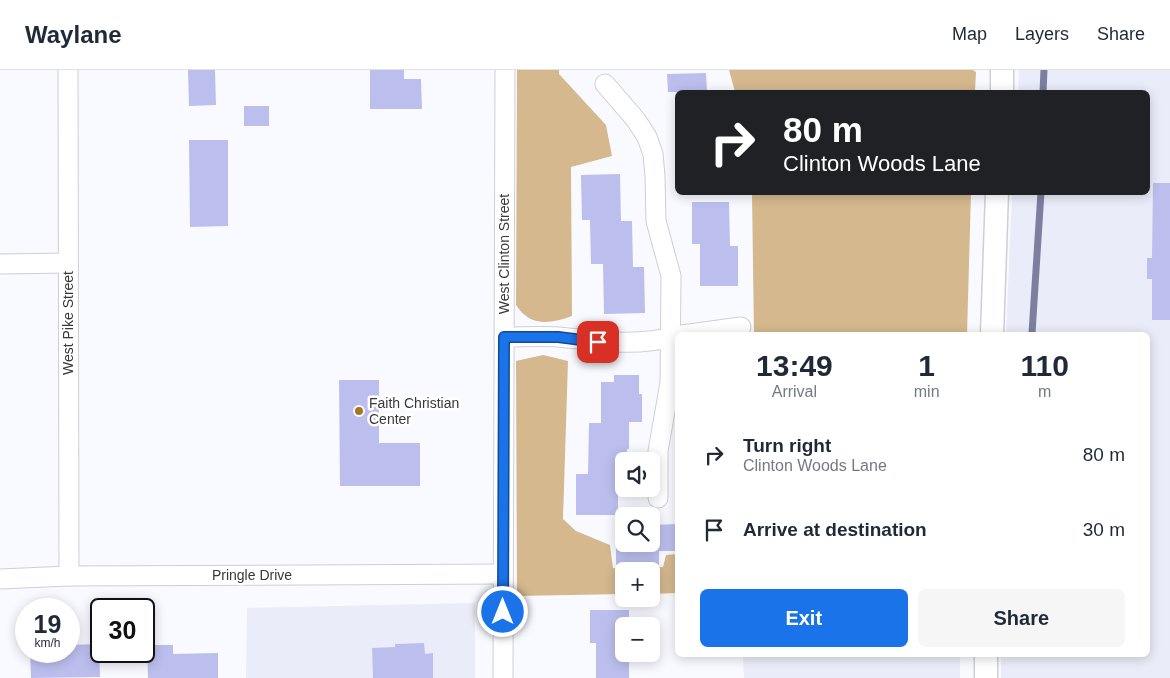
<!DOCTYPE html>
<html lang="en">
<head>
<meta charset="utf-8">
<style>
	body { margin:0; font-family:Helvetica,sans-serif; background:#f6f6f7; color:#1f2937; height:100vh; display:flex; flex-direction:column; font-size:19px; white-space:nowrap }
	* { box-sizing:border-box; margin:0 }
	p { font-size:16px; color:#747a83 }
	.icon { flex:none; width:28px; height:28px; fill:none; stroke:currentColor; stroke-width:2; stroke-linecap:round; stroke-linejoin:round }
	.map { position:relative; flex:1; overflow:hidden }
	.panel { position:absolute; left:675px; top:262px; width:475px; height:325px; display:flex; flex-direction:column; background:#fff; border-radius:8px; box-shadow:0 2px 12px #0003 }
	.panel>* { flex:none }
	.guide { position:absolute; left:675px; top:20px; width:475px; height:105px; border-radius:8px; box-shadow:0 2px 12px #0003; background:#202124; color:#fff; overflow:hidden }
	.controls { position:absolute; left:615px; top:382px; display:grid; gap:10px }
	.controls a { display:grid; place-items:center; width:45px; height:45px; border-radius:8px; background:#fff; box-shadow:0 2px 12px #0003; font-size:25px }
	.speed { position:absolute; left:15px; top:528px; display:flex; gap:10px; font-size:25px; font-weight:700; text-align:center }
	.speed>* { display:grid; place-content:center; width:65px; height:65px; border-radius:50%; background:#fff; box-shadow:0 2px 12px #0003; line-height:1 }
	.speed small { font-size:12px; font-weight:400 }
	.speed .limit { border:2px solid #111; border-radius:8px; background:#fff; color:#111 }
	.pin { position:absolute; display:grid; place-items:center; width:42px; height:42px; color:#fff; margin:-21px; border-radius:10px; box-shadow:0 2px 8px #0006 }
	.me { position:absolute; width:55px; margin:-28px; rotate:0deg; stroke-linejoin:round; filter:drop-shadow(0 0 4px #0008) }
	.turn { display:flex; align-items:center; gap:18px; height:105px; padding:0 25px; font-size:22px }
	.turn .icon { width:65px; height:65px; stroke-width:2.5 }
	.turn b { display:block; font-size:35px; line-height:42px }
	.eta { display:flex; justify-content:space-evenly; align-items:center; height:85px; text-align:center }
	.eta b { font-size:30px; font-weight:700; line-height:35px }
	.action { display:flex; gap:10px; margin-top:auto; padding:10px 25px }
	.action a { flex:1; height:58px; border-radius:8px; background:#1a73e8; color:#fff; font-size:20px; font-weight:700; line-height:58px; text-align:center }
	.action a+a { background:#f6f6f7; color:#1f2937 }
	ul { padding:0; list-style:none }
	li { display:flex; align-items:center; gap:15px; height:75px; padding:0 25px }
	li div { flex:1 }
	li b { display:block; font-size:19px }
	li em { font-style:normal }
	header { display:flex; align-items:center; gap:30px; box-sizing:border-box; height:70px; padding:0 25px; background:#fff; border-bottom:1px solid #e0e1e3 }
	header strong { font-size:24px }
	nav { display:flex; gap:28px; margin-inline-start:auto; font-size:18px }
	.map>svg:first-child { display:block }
</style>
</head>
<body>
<header>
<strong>Waylane</strong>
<nav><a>Map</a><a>Layers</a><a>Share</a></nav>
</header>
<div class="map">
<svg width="1170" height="608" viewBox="0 0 1170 608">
	<rect width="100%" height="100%" fill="#f9faff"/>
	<!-- built -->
	<g fill="#eaecf9">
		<path d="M 1019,0 L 1170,0 L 1170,608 L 1001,608 L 1001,585 L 1148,585 L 1148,265 L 1006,265 L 1012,123 L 1148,122 L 1148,22 L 1018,22 Z"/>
		<path d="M 475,533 L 475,608 L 246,608 L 247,538 Z"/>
		<path d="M 743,585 L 960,585 L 960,608 L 744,608 Z"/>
	</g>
	<!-- forest -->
	<g fill="#d5b88e">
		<path d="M 517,0 L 559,0 L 559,4 L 606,55 L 612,86 L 571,97 L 572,246 C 550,254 530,257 516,235 Z"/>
		<path d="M 729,0 L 973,0 L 976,2 L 975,22 L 735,22 Z"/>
		<path d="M 752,123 L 971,123 L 967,265 L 754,265 Z"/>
		<path d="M 543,285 L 568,291 L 563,449 L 576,461 L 610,475 L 613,498 L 663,497 L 666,485 L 677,484 L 677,523 L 651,524 L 651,501 L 624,501 L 624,524 L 517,526 L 516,291 Z"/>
	</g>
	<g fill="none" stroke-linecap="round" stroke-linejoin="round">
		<!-- stream -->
		<g stroke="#7d7f9f" stroke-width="7">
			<path d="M 1043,22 L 1044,0"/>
			<path d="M 1032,263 L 1041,122"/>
		</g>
	</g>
	<!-- building -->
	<g fill="#bcbfee">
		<path d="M 188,0 L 215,0 L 216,35 L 189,36 Z"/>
		<path d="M 370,0 L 404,0 L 404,9 L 421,9 L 422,39 L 370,39 Z"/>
		<path d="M 706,3 L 707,22 L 668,22 L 667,4 Z"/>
		<rect x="244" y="36" width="25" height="20"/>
		<path d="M 189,70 L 228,70 L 228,156 L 190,157 Z"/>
		<path d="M 620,104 L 621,151 L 632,151 L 633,197 L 644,197 L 645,243 L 604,244 L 603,194 L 591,194 L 590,150 L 582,150 L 581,105 Z"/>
		<path d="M 1153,113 L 1170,113 L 1170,250 L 1152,250 L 1152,209 L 1147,209 L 1147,188 L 1152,188 Z"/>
		<path d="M 692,132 L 729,132 L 730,176 L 738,176 L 738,216 L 700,216 L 700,174 L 692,174 Z"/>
		<path d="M 614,305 L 639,305 L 639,324 L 642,324 L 642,352 L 629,352 L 629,379 L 627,379 L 627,391 L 624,391 L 624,398 L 618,398 L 618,445 L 576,445 L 576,404 L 588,404 L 589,353 L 601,353 L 601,312 L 614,312 Z"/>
		<path d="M 339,310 L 379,310 L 379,373 L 420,373 L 420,416 L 340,416 Z"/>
		<path d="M 678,454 L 678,481 L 659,481 L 659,495 L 616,495 L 616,455 L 624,455 L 624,474 L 651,474 L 651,455 Z"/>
		<path d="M 590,540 L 629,540 L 629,556 L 624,556 L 624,584 L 629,584 L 629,608 L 596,608 L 596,573 L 590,573 Z"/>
		<path d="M 424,573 L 425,584 L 433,583 L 433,608 L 373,608 L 372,578 L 395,577 L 395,574 Z"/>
		<path d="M 99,574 L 100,607 L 31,608 L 30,581 L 69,581 L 69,575 Z"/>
		<path d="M 147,575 L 173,575 L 173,584 L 218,583 L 218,608 L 148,608 Z"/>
	</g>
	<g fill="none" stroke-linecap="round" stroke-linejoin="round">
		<!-- minor casing -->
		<g stroke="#cecfd5" stroke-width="21">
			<g id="minor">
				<path d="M 68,0 L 69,506"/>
				<path d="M 605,14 L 636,50 L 647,67 L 653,84 L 655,106 L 656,151 L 671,206 L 670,313 L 658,381 L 658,428"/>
				<path d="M 0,194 L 67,193"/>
				<path d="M 682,265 L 741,257"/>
				<path d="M 504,267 C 522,267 541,266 558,267 C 601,271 634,277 678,266"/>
				<path d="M 0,509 L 69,506 L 503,504"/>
				<path d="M 503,608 L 505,0"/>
			</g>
		</g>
		<!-- tertiary casing -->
		<g stroke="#cecfd5" stroke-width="25">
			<g id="tertiary">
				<path d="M 1002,22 L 1002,0"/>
				<path d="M 992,265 L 997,122"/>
				<path d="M 986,608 L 986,585"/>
			</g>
		</g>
		<!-- minor -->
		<use href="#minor" stroke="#fff" stroke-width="19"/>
		<!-- tertiary -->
		<use href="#tertiary" stroke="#fff" stroke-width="22"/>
	</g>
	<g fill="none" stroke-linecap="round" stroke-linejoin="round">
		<!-- route casing -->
		<g stroke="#114b97" stroke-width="12">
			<path id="route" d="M 503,542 L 504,267 L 558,267 L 598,272"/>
		</g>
		<!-- route -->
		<use href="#route" stroke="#1a73e8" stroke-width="9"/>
	</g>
	<!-- markers -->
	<circle fill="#a37527" stroke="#fff" stroke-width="2" cx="359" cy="341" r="5"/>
	<g text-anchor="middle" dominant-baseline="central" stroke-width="5" stroke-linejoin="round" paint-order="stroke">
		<!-- street labels -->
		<g font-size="14" fill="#38383a" stroke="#fff">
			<text transform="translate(504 184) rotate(-90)">West Clinton Street</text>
			<text transform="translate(68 253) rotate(-90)">West Pike Street</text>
			<text x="252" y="505">Pringle Drive</text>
		</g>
		<!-- poi labels -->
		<g font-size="14" fill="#38383a" stroke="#fff" text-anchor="start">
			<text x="369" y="333">Faith Christian<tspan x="369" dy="16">Center</tspan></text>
		</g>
	</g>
</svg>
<div class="controls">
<a><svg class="icon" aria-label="sound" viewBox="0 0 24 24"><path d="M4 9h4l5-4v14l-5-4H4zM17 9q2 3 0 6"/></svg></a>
<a><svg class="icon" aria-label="search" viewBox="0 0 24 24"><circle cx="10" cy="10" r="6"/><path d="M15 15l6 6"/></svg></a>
<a>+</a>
<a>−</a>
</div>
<div class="speed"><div>19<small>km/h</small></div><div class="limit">30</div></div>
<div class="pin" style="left:598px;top:272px;background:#d93025"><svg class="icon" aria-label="arrive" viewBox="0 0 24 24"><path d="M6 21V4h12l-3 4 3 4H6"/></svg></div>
<svg class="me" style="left:503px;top:542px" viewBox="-20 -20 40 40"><circle r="17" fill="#1a73e8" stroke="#fff" stroke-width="3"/><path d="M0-11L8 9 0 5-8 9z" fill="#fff"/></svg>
<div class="guide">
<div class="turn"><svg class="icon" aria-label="right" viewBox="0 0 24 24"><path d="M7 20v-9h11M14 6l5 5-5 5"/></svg><div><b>80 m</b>Clinton Woods Lane</div></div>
</div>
<section class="panel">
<div class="eta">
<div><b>13:49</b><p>Arrival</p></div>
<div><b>1</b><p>min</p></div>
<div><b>110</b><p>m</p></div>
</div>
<ul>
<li><svg class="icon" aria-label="right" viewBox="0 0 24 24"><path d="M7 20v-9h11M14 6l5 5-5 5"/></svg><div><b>Turn right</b><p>Clinton Woods Lane</p></div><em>80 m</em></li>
<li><svg class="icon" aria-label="arrive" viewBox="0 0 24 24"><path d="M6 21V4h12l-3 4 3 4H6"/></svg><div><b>Arrive at destination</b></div><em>30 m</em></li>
</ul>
<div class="action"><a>Exit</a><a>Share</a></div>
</section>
</div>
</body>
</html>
